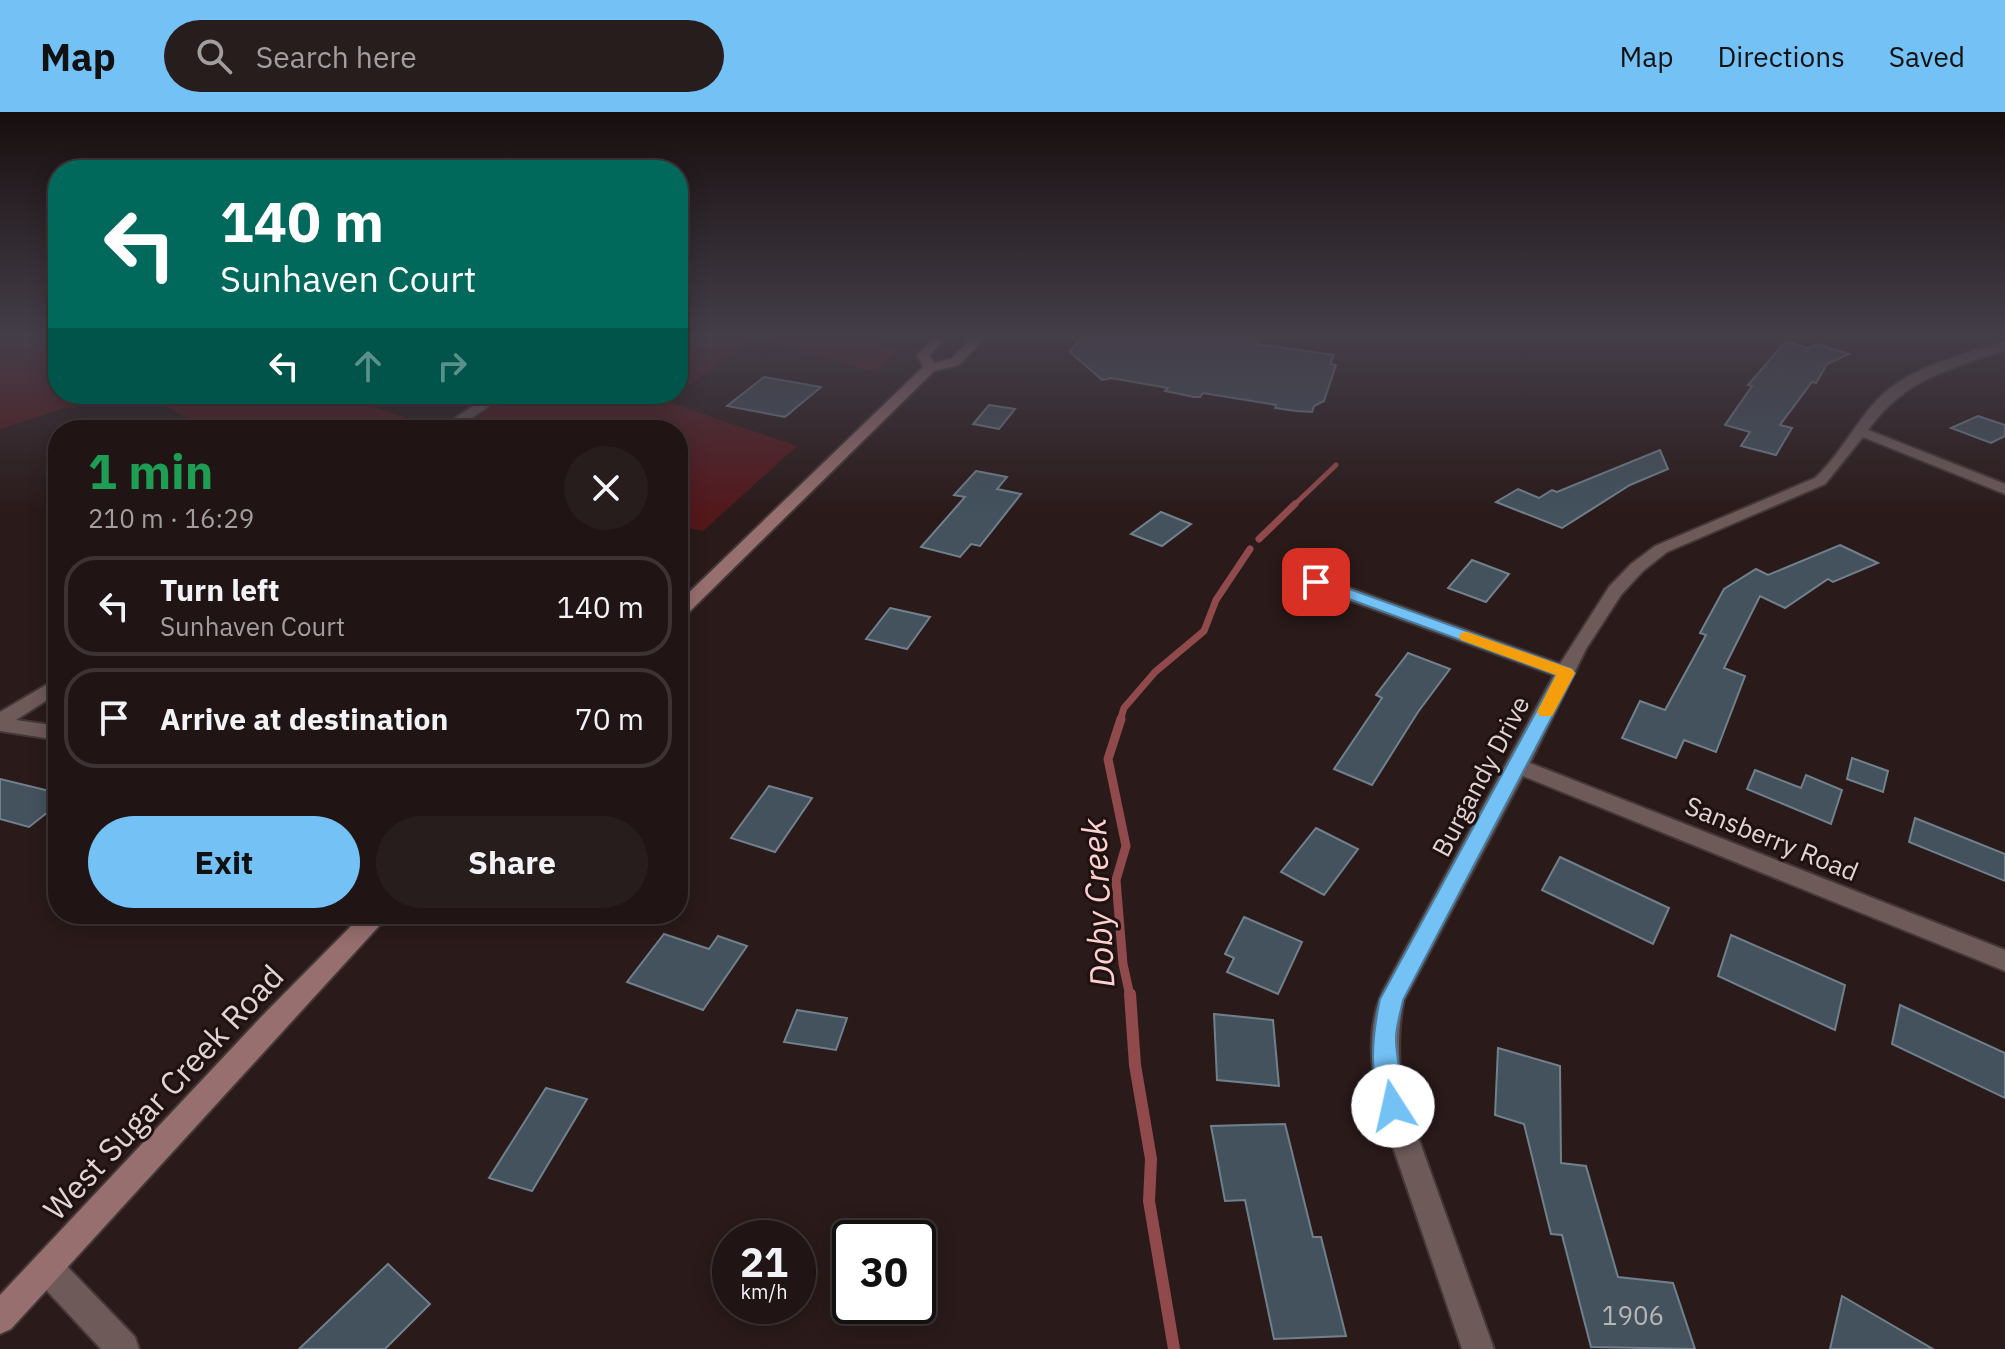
<!DOCTYPE html>
<html lang="en">
<head>
<meta charset="utf-8">
<style>
	body { margin:0; font-family:"IBM Plex Sans",sans-serif; background:#281d1d; color:#f1f3f6; height:100vh; display:flex; flex-direction:column; font-size:30px; white-space:nowrap }
	* { box-sizing:border-box; margin:0 }
	p { font-size:26px; color:#a29ea0 }
	.icon { flex:none; width:44px; height:44px; fill:none; stroke:currentColor; stroke-width:2; stroke-linecap:round; stroke-linejoin:round }
	.map { position:relative; flex:1; overflow:hidden }
	.sheet { position:absolute; left:48px; top:308px; width:640px; height:504px; display:flex; flex-direction:column; background:#201414; border-radius:32px; box-shadow:0 4px 20px #0003,0 0 0 2px #3d3334 }
	.sheet>* { flex:none }
	.guide { position:absolute; left:48px; top:48px; width:640px; height:244px; border-radius:32px; box-shadow:0 4px 20px #0003,0 0 0 2px #3d3334; background:#00695c; color:#fff; overflow:hidden }
	.speed { position:absolute; left:712px; top:1108px; display:flex; gap:16px; font-size:40px; font-weight:700; text-align:center }
	.speed>* { display:grid; place-content:center; width:104px; height:104px; border-radius:50%; background:#201414; box-shadow:0 4px 20px #0003,0 0 0 2px #3d3334; line-height:1 }
	.speed small { font-size:20px; font-weight:400 }
	.speed .limit { border:4px solid #111; border-radius:12px; background:#fff; color:#111 }
	.pin { position:absolute; display:grid; place-items:center; width:68px; height:68px; color:#fff; margin:-34px; border-radius:16px; box-shadow:0 4px 12px #0006 }
	.me { position:absolute; width:88px; margin:-44px; rotate:350deg; stroke-linejoin:round; filter:drop-shadow(0 0 6px #0008) }
	.turn { display:flex; align-items:center; gap:28px; height:168px; padding:0 40px; font-size:36px }
	.turn .icon { width:104px; height:104px; stroke-width:2.5 }
	.turn b { display:block; font-size:56px; line-height:68px }
	.lanes { display:flex; align-items:center; height:76px; padding:0 40px; background:#0003; justify-content:center; gap:40px; direction:ltr }
	.lanes .off { opacity:.35 }
	.round { display:grid; place-items:center; flex:none; width:84px; height:84px; border-radius:42px; background:#281d1d }
	.overview { display:flex; align-items:center; justify-content:space-between; height:136px; padding:0 40px }
	h1 { font-size:48px; font-weight:700; line-height:60px; color:#1e9e55 }
	.button { display:flex; gap:16px; margin-top:auto; padding:16px 40px }
	.button a { flex:1; height:92px; border-radius:48px; background:#73c1f5; color:#111; font-size:32px; font-weight:700; line-height:92px; text-align:center }
	.button a+a { background:#281d1d; color:#f1f3f6 }
	ul { padding:0; list-style:none }
	li { display:flex; align-items:center; gap:24px; height:100px; margin:0 16px 12px; padding:0 24px; border:4px solid #3d3334; border-radius:32px }
	li div { flex:1 }
	li b { display:block; font-size:30px }
	li em { font-style:normal }
	header { display:flex; align-items:center; gap:48px; box-sizing:border-box; height:112px; padding:0 40px; background:#73c1f5; color:#111 }
	header strong { font-size:38px }
	nav { display:flex; gap:44px; margin-inline-start:auto; font-size:28px }
	.search { width:560px; height:72px; background:#281d1d; display:flex; align-items:center; gap:20px; box-sizing:border-box; padding:0 28px; border-radius:44px; color:#a29ea0; font-size:30px }
	.map>svg:first-child { display:block }
</style>
</head>
<body>
<header>
<strong>Map</strong>
<div class="search"><svg class="icon" aria-label="search" viewBox="0 0 24 24"><circle cx="10" cy="10" r="6"/><path d="M15 15l6 6"/></svg>Search here</div>
<nav><a>Map</a><a>Directions</a><a>Saved</a></nav>
</header>
<div class="map">
<svg width="2005" height="1237" viewBox="0 0 2005 1237">
	<rect width="100%" height="100%" fill="#2a1a1a"/>
	<!-- green -->
	<g fill="#53181c">
		<path d="M 0,226 L 48,226 L 58,234 L 58,282 L 337,282 L 425,312 L 415,318 L 178,318 L 186,305 L 143,283 L 59,298 L 0,317 Z"/>
		<path d="M 678,226 L 754,226 L 678,281 Z"/>
		<path d="M 758,226 L 860,226 L 900,236 L 876,261 Z"/>
		<path d="M 510,282 L 677,282 L 668,290 L 797,334 L 703,419 L 678,414 L 678,318 L 460,318 Z"/>
	</g>
	<g fill="none" stroke-linecap="round" stroke-linejoin="round">
		<!-- stream-far3 -->
		<path stroke="#914a4b" stroke-width="5" d="M 1293,394 L 1336,353"/>
		<!-- stream-far2 -->
		<g stroke="#914a4b" stroke-width="7">
			<path d="M 1259,427 L 1295,392"/>
			<path d="M 1120,609 L 1124,596 L 1155,560 L 1204,519 L 1216,488 L 1250,437"/>
		</g>
		<!-- stream-far1 -->
		<path stroke="#914a4b" stroke-width="9" d="M 1121,607 L 1108,647 L 1126,734 L 1116,768 L 1123,852 L 1130,884"/>
		<!-- stream -->
		<path stroke="#914a4b" stroke-width="12" d="M 1130,882 L 1135,953 L 1151,1047 L 1149,1089 L 1174,1237"/>
	</g>
	<!-- building -->
	<g fill="#43525d" stroke="#70808c" stroke-width="2">
		<path d="M 1080,226 L 1260,226 L 1257,232 L 1334,243 L 1330,252 L 1336,253 L 1324,289 L 1314,294 L 1312,300 L 1296,299 L 1275,296 L 1276,293 L 1203,281 L 1200,285 L 1194,285 L 1165,279 L 1168,276 L 1111,266 L 1102,268 L 1070,240 Z"/>
		<path d="M 1786,229 L 1807,236 L 1817,232 L 1849,242 L 1827,252 L 1816,271 L 1812,270 L 1780,313 L 1792,316 L 1776,343 L 1741,334 L 1750,320 L 1725,313 L 1752,274 L 1748,273 Z"/>
		<path d="M 764,265 L 821,275 L 785,305 L 727,294 Z"/>
		<path d="M 989,293 L 1015,297 L 999,317 L 973,312 Z"/>
		<path d="M 1978,304 L 2005,313 L 2005,324 L 1991,331 L 1951,316 Z"/>
		<path d="M 1660,338 L 1668,357 L 1630,373 L 1562,416 L 1496,390 L 1518,377 L 1539,386 L 1552,378 L 1557,380 Z"/>
		<path d="M 976,359 L 1007,365 L 997,377 L 1021,382 L 980,434 L 971,432 L 960,445 L 921,435 L 965,385 L 954,383 Z"/>
		<path d="M 1161,400 L 1191,412 L 1162,434 L 1131,422 Z"/>
		<path d="M 1840,433 L 1878,451 L 1833,470 L 1828,467 L 1785,496 L 1760,484 L 1724,556 L 1745,564 L 1716,640 L 1684,628 L 1676,646 L 1622,626 L 1640,589 L 1665,598 L 1706,523 L 1700,521 L 1724,477 L 1756,457 L 1768,463 Z"/>
		<path d="M 1472,448 L 1509,462 L 1486,490 L 1448,476 Z"/>
		<path d="M 890,496 L 930,505 L 907,537 L 866,527 Z"/>
		<path d="M 1408,541 L 1450,557 L 1418,600 L 1372,673 L 1334,657 L 1382,586 L 1376,583 Z"/>
		<path d="M 1852,646 L 1888,659 L 1883,680 L 1847,667 Z"/>
		<path d="M 1755,658 L 1801,676 L 1806,663 L 1842,678 L 1831,712 L 1747,677 Z"/>
		<path d="M 0,667 L 58,681 L 58,692 L 29,715 L 0,707 Z"/>
		<path d="M 769,674 L 812,686 L 775,740 L 731,726 Z"/>
		<path d="M 1915,706 L 2005,742 L 2005,769 L 1909,730 Z"/>
		<path d="M 1316,716 L 1358,737 L 1324,783 L 1281,760 Z"/>
		<path d="M 1560,745 L 1669,796 L 1653,832 L 1542,778 Z"/>
		<path d="M 1244,805 L 1302,830 L 1278,882 L 1227,860 L 1234,846 L 1225,842 Z"/>
		<path d="M 664,822 L 709,837 L 718,824 L 747,834 L 703,898 L 627,870 Z"/>
		<path d="M 1731,823 L 1845,873 L 1835,918 L 1718,864 Z"/>
		<path d="M 1900,893 L 2005,941 L 2005,986 L 1892,932 Z"/>
		<path d="M 797,898 L 847,906 L 836,938 L 784,930 Z"/>
		<path d="M 1214,902 L 1273,908 L 1279,974 L 1217,968 Z"/>
		<path d="M 1498,936 L 1560,954 L 1561,1051 L 1586,1054 L 1618,1165 L 1673,1171 L 1695,1237 L 1591,1235 L 1562,1123 L 1551,1122 L 1524,1012 L 1495,1003 Z"/>
		<path d="M 546,976 L 587,987 L 532,1079 L 489,1066 Z"/>
		<path d="M 1285,1012 L 1313,1125 L 1321,1125 L 1346,1224 L 1274,1227 L 1245,1088 L 1225,1089 L 1211,1014 Z"/>
		<path d="M 388,1152 L 430,1192 L 385,1237 L 299,1237 Z"/>
		<path d="M 1842,1184 L 1933,1237 L 1830,1237 Z"/>
	</g>
	<g fill="none" stroke-linecap="round" stroke-linejoin="round">
		<!-- street casing -->
		<g stroke="#433737" stroke-width="4">
			<g id="street">
				<path d="M 2005,230 L 2005,238 C 1949,258 1905,266 1868,318 L 2005,372 L 2005,382 L 1863,325 L 1825,372 L 1667,440 L 1643,459 L 1621,483 L 1586,537 L 1530,651 L 2005,838 L 2005,859 L 1523,664 L 1404,888 C 1396,924 1398,958 1407,994 L 1494,1237 L 1462,1237 L 1379,994 C 1371,957 1366,915 1383,879 L 1554,563 L 1310,474 L 1308,470 L 1310,466 L 1322,466 L 1560,552 L 1609,475 L 1631,452 L 1655,434 L 1815,366 C 1841,342 1856,309 1881,284 C 1913,254 1964,242 2005,230 Z"/>
				<path d="M 489,283 L 501,286 L 454,318 L 438,318 Z"/>
				<path d="M 58,566 L 58,581 L 16,608 L 58,614 L 58,628 L 0,619 L 0,600 Z"/>
				<path d="M 47,1140 L 58,1145 L 135,1225 L 139,1237 L 101,1237 L 36,1167 L 31,1156 L 36,1145 Z"/>
			</g>
		</g>
		<!-- secondary casing -->
		<g stroke="#433737" stroke-width="4">
			<g id="secondary">
				<path d="M 933,226 L 946,226 L 929,244 L 934,251 L 951,247 L 972,226 L 985,226 L 959,253 L 934,259 L 684,505 L 678,506 L 678,491 L 923,255 L 917,243 Z"/>
				<path d="M 363,802 L 390,802 L 11,1217 L 0,1222 L 0,1183 L 263,903 Z"/>
			</g>
		</g>
		<!-- street -->
		<use href="#street" fill="#6d5a59" fill-rule="evenodd"/>
		<!-- secondary -->
		<use href="#secondary" fill="#966f6e" fill-rule="evenodd"/>
	</g>
	<!-- sky -->
	<linearGradient id="sky" x2="0" y2="1"><stop stop-color="#170e0e"/><stop offset="0.56" stop-color="#443e49"/><stop offset="1" stop-color="#443e49" stop-opacity="0"/></linearGradient>
	<rect width="2005" height="400" fill="url(#sky)"/>
	<!-- route -->
	<path fill="#73c1f5" stroke="#4b7d9f" stroke-width="2" d="M 1316,465 L 1572,557 L 1575,561 L 1403,888 C 1401,900 1396,913 1396,926 C 1395,946 1408,988 1402,1002 L 1393,1006 L 1384,1002 C 1368,965 1372,925 1380,887 L 1556,563 L 1311,473 L 1311,466 Z"/>
	<!-- slow -->
	<path fill="#f59e0b" d="M 1467,520 L 1572,557 L 1575,561 L 1552,604 L 1540,604 L 1537,600 L 1556,563 L 1461,528 L 1459,525 L 1461,521 Z"/>
	<g text-anchor="middle" dominant-baseline="central" stroke-width="6" stroke-linejoin="round" paint-order="stroke">
		<!-- street labels -->
		<g font-size="26" fill="#e0d4d4" stroke="#201111">
			<text transform="translate(1480 664) rotate(-62)">Burgandy Drive</text>
			<text transform="translate(1772 726) rotate(22)">Sansberry Road</text>
		</g>
		<!-- near-number labels -->
		<g font-size="26" fill="#b9b4b6">
			<text x="1633" y="1203">1906</text>
		</g>
		<!-- near-street labels -->
		<g font-size="32" fill="#e0d4d4" stroke="#201111">
			<text transform="translate(163 980) rotate(-47)">West Sugar Creek Road</text>
		</g>
		<!-- near-water labels -->
		<g font-size="34" font-style="italic" fill="#fdd1d0" stroke="#201111">
			<text transform="translate(1097 791) rotate(-93)">Doby Creek</text>
		</g>
	</g>
</svg>
<div class="speed"><div>21<small>km/h</small></div><div class="limit">30</div></div>
<div class="pin" style="left:1316px;top:470px;background:#d93025"><svg class="icon" aria-label="arrive" viewBox="0 0 24 24"><path d="M6 21V4h12l-3 4 3 4H6"/></svg></div>
<svg class="me" style="left:1393px;top:994px" viewBox="-20 -20 40 40"><circle r="19" fill="#fff"/><path d="M0-13L10 11 0 6-10 11z" fill="#73c1f5"/></svg>
<div class="guide">
<div class="turn"><svg class="icon" aria-label="left" viewBox="0 0 24 24"><path d="M17 20v-9H6M10 6l-5 5 5 5"/></svg><div><b>140 m</b>Sunhaven Court</div></div>
<div class="lanes"><svg class="icon" aria-label="left" viewBox="0 0 24 24"><path d="M17 20v-9H6M10 6l-5 5 5 5"/></svg><svg class="icon off" aria-label="ahead" viewBox="0 0 24 24"><path d="M12 20V5M6 11l6-6 6 6"/></svg><svg class="icon off" aria-label="right" viewBox="0 0 24 24"><path d="M7 20v-9h11M14 6l5 5-5 5"/></svg></div>
</div>
<section class="sheet">
<div class="overview"><div><h1>1 min</h1><p>210 m · 16:29</p></div><a class="round"><svg class="icon" aria-label="close" viewBox="0 0 24 24"><path d="M6 6l12 12M18 6L6 18"/></svg></a></div>
<ul>
<li><svg class="icon" aria-label="left" viewBox="0 0 24 24"><path d="M17 20v-9H6M10 6l-5 5 5 5"/></svg><div><b>Turn left</b><p>Sunhaven Court</p></div><em>140 m</em></li>
<li><svg class="icon" aria-label="arrive" viewBox="0 0 24 24"><path d="M6 21V4h12l-3 4 3 4H6"/></svg><div><b>Arrive at destination</b></div><em>70 m</em></li>
</ul>
<div class="button"><a>Exit</a><a>Share</a></div>
</section>
</div>
</body>
</html>
